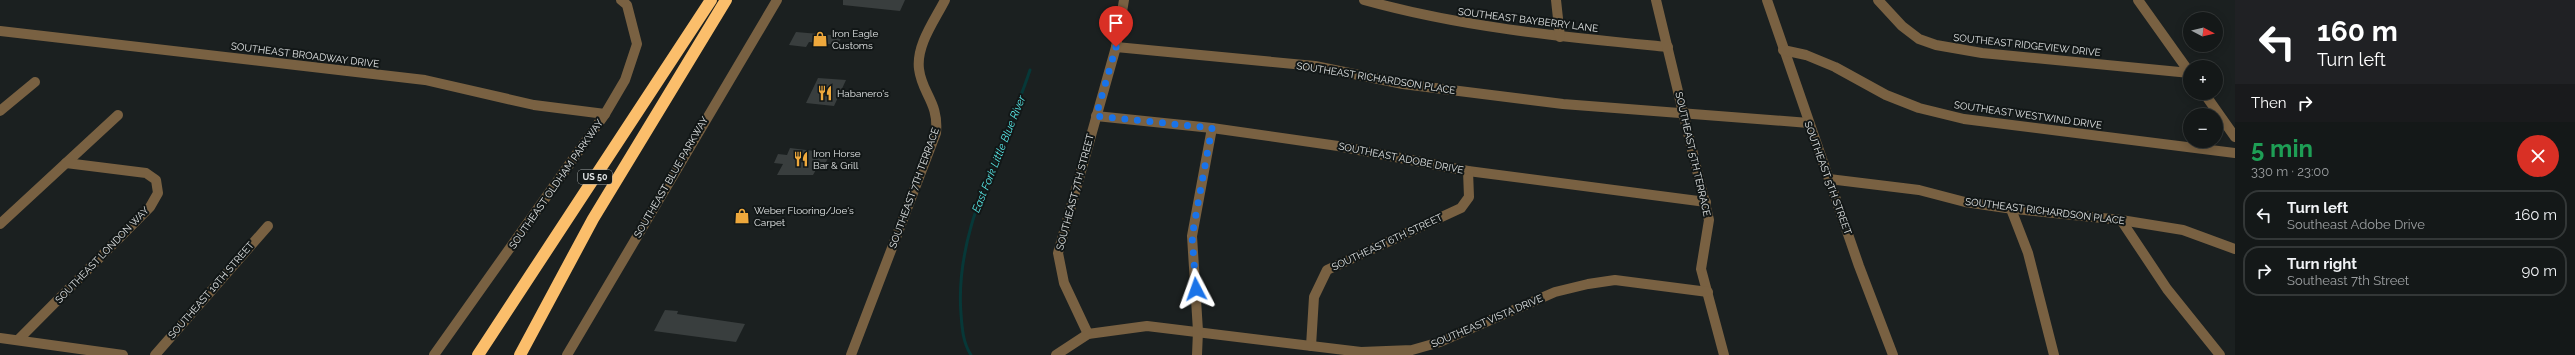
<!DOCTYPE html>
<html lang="en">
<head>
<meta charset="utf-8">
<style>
	body { margin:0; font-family:Raleway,sans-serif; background:#212525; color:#f1f3f6; height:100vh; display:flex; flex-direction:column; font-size:15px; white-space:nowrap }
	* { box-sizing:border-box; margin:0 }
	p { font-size:13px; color:#9da0a2 }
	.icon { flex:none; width:22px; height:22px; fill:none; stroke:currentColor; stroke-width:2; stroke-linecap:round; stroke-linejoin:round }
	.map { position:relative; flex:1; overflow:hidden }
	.drawer { display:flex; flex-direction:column; background:#141818; width:340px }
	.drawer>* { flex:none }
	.hud { background:#202124; color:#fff; overflow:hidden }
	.needle { width:26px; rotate:97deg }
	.fabs { position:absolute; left:2183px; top:12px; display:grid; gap:8px }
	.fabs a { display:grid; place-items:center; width:40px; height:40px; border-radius:50%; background:#141818; box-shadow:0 2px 10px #0003,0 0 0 1px #333737; font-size:20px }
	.pin { position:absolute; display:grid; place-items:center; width:34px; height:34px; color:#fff; margin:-41px -17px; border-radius:50% 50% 50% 0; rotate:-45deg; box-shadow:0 0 4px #0007 }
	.pin .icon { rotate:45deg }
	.me { position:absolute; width:44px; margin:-22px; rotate:356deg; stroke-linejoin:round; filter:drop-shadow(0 0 3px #0008) }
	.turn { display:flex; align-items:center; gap:14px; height:84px; padding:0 16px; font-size:18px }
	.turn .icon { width:52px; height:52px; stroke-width:2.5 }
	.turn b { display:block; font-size:28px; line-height:34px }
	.then { display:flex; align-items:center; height:38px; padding:0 16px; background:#0003; gap:8px; font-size:15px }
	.round { display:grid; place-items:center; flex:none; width:42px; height:42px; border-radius:21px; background:#212525 }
	.overview { display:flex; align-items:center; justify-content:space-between; height:68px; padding:0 16px }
	h1 { font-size:24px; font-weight:700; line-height:30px; color:#1e9e55 }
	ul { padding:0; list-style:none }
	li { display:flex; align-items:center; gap:12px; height:50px; margin:0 8px 6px; padding:0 8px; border:2px solid #333737; border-radius:16px }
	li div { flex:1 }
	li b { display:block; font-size:15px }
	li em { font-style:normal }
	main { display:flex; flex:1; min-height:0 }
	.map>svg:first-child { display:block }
</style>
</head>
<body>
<main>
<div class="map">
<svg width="2235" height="355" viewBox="0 0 2235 355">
	<rect width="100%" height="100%" fill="#1b2020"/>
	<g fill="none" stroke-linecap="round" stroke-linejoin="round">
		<!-- stream -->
		<path stroke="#073838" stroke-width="3" d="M 971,355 C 963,343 962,328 961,314 C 954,228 1004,150 1030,70"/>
	</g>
	<!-- building -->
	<g fill="#393e3e">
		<path d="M 843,0 L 905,0 L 900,11 L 843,5 Z"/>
		<path d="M 796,32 L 842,36 L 838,45 L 809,42 L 806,47 L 789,45 Z"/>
		<path d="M 818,78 L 846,80 L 834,106 L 806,103 Z"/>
		<path d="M 790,148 L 830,153 L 823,169 L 817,168 L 813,175 L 777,175 L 783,164 L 774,163 L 778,154 L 787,155 Z"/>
		<path d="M 665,310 L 678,311 L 677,314 L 745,324 L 736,342 L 654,331 Z"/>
	</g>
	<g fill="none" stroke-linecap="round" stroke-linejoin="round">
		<!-- minor -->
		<g stroke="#796142" stroke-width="10">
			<path d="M 1364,0 C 1464,28 1565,37 1668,47"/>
			<path d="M 1556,0 L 1560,37"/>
			<path d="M 1656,0 L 1709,220 L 1701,269 L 1724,355"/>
			<path d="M 1767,0 L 1859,266 L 1893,355"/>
			<path d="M 1878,0 L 1902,26 L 1919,39 L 1936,45 L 1982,53 L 2190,73"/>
			<path d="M 2138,0 L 2190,73"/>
			<path d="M 0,31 L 425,80 L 534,105 L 605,114"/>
			<path d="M 1116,47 L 1315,66 L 1403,84 L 1563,104 L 1809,123"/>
			<path d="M 1783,50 L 1806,55 L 1835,67 L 1886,95 L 1919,108 L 1964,119 L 2235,153"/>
			<path d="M 2204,93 L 2235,137"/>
			<path d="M 0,111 L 35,82"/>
			<path d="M 1096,116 L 1212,128 L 1338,146 L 1468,171 L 1706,202"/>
			<path d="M 1829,179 L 1919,190 L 1965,202 L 2006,208 L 2121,220 L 2183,230 L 2235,249"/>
			<path d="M 2011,209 L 2028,253 L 2054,355"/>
			<path d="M 2121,220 L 2167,289 L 2220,355"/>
			<path d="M 0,224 L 118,115"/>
			<path d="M 1088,334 L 1064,283 L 1058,253 L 1116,47 L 1124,0"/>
			<path d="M 0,338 L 123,355"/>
			<path d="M 18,340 L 150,207 L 158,193 L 156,180 L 146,173 L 66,163"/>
			<path d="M 1311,346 L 1314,297 L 1327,270 L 1461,208 L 1469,197 L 1468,171"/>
			<path d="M 155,355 L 268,226"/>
			<path d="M 434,355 L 605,114 L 625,80 L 637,44 L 627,5 L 621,0"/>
			<path d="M 567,355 L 777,0"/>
			<path d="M 851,355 L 936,133 C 939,102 922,94 919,69 C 916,45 935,20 945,0"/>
			<path d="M 1056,355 L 1088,334 L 1147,326 L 1361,352 L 1412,350 L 1440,342 L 1555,292 L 1588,284 L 1615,280 L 1708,292"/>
			<path d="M 1197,355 L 1198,331 L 1192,236 L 1212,128"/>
		</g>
		<!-- highway -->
		<g stroke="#fbbe6b" stroke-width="12">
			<path d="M 478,355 L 711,0"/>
			<path d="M 520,355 L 593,219 L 726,0"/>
		</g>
	</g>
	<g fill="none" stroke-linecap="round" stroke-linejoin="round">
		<!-- route -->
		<path stroke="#1a73e8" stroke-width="7" stroke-dasharray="0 12.6" d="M 1116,47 L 1096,116 L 1212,128 L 1192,236 L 1196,289"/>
	</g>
	<!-- icons -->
	<defs>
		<g id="shop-bare" transform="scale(1.2)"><path d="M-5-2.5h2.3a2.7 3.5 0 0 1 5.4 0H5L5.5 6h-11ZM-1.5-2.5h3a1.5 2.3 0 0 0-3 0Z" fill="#eea83c" stroke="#121717" stroke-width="2.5" paint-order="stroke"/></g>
		<g id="restaurant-bare" transform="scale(1.2)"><path d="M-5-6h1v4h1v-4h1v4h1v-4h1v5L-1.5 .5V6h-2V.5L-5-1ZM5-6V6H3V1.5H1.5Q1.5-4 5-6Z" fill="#eea83c" stroke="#121717" stroke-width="2.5" paint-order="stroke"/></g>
	</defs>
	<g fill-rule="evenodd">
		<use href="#shop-bare" x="820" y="39"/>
		<use href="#restaurant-bare" x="825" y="93"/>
		<use href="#restaurant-bare" x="801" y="159"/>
		<use href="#shop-bare" x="742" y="216"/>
	</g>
	<g text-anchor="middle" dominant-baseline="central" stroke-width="4" stroke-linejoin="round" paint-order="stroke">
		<!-- shield labels -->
		<rect fill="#121717" stroke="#a3a6a6" stroke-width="1" x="578" y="170" width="34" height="14" rx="3"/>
		<g font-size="9" font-weight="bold" fill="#e1e4e4">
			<text x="595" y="177">US 50</text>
		</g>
		<!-- street labels -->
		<g font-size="10" fill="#e1e4e4" stroke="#121717">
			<text transform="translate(1528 20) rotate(7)">SOUTHEAST BAYBERRY LANE</text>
			<text transform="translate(2027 45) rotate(6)">SOUTHEAST RIDGEVIEW DRIVE</text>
			<text transform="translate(305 55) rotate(7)">SOUTHEAST BROADWAY DRIVE</text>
			<text transform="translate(1376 78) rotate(9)">SOUTHEAST RICHARDSON PLACE</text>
			<text transform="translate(2028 115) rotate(8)">SOUTHEAST WESTWIND DRIVE</text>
			<text transform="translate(1693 154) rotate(77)">SOUTHEAST 5TH TERRACE</text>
			<text transform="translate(1401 158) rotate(11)">SOUTHEAST ADOBE DRIVE</text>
			<text transform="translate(671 177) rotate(-60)">SOUTHEAST BLUE PARKWAY</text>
			<text transform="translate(1828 178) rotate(70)">SOUTHEAST 5TH STREET</text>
			<text transform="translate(556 184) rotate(-55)">SOUTHEAST OLDHAM PARKWAY</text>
			<text transform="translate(914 188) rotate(-70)">SOUTHEAST 7TH TERRACE</text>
			<text transform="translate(1075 192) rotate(-75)">SOUTHEAST 7TH STREET</text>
			<text transform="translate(2045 211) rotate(7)">SOUTHEAST RICHARDSON PLACE</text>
			<text transform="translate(1387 242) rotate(-25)">SOUTHEAST 6TH STREET</text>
			<text transform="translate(102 255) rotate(-46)">SOUTHEAST LONDON WAY</text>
			<text transform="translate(211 290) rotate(-49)">SOUTHEAST 10TH STREET</text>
			<text transform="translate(1487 321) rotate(-23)">SOUTHEAST VISTA DRIVE</text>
		</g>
		<!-- poi labels -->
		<g font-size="10" fill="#e1e4e4" stroke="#121717" text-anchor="start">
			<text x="832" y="33">Iron Eagle<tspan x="832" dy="12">Customs</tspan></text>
			<text x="837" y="93">Habanero's</text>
			<text x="813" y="153">Iron Horse<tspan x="813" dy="12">Bar &amp; Grill</tspan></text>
			<text x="754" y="210">Weber Flooring/Joe's<tspan x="754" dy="12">Carpet</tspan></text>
		</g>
		<!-- water labels -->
		<g font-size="11" font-style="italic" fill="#58e9e8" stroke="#121717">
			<text transform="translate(999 154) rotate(-68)">East Fork Little Blue River</text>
		</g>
	</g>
</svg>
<div class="fabs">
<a><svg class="needle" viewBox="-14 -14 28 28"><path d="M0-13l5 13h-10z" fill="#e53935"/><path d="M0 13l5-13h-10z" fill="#9da0a2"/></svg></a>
<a>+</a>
<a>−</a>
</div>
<div class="pin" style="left:1116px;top:47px;background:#d93025"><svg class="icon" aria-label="arrive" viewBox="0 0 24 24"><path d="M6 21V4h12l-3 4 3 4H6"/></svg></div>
<svg class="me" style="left:1196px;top:289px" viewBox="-20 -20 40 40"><path d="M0-17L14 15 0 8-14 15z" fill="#1a73e8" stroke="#fff" stroke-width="4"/></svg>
</div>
<section class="drawer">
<div class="hud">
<div class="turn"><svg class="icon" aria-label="left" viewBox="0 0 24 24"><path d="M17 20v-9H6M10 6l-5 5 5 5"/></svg><div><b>160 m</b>Turn left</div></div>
<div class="then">Then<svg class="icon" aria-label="right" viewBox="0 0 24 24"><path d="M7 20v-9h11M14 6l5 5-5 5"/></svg></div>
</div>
<div class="overview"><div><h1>5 min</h1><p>330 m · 23:00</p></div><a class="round" style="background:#d93025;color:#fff"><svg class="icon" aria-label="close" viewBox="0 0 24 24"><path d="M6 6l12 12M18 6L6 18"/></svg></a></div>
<ul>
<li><svg class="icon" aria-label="left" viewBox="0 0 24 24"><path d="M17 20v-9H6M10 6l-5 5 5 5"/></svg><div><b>Turn left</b><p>Southeast Adobe Drive</p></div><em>160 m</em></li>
<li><svg class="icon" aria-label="right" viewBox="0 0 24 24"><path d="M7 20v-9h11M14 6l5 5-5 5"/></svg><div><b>Turn right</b><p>Southeast 7th Street</p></div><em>90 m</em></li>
</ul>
</section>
</main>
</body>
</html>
